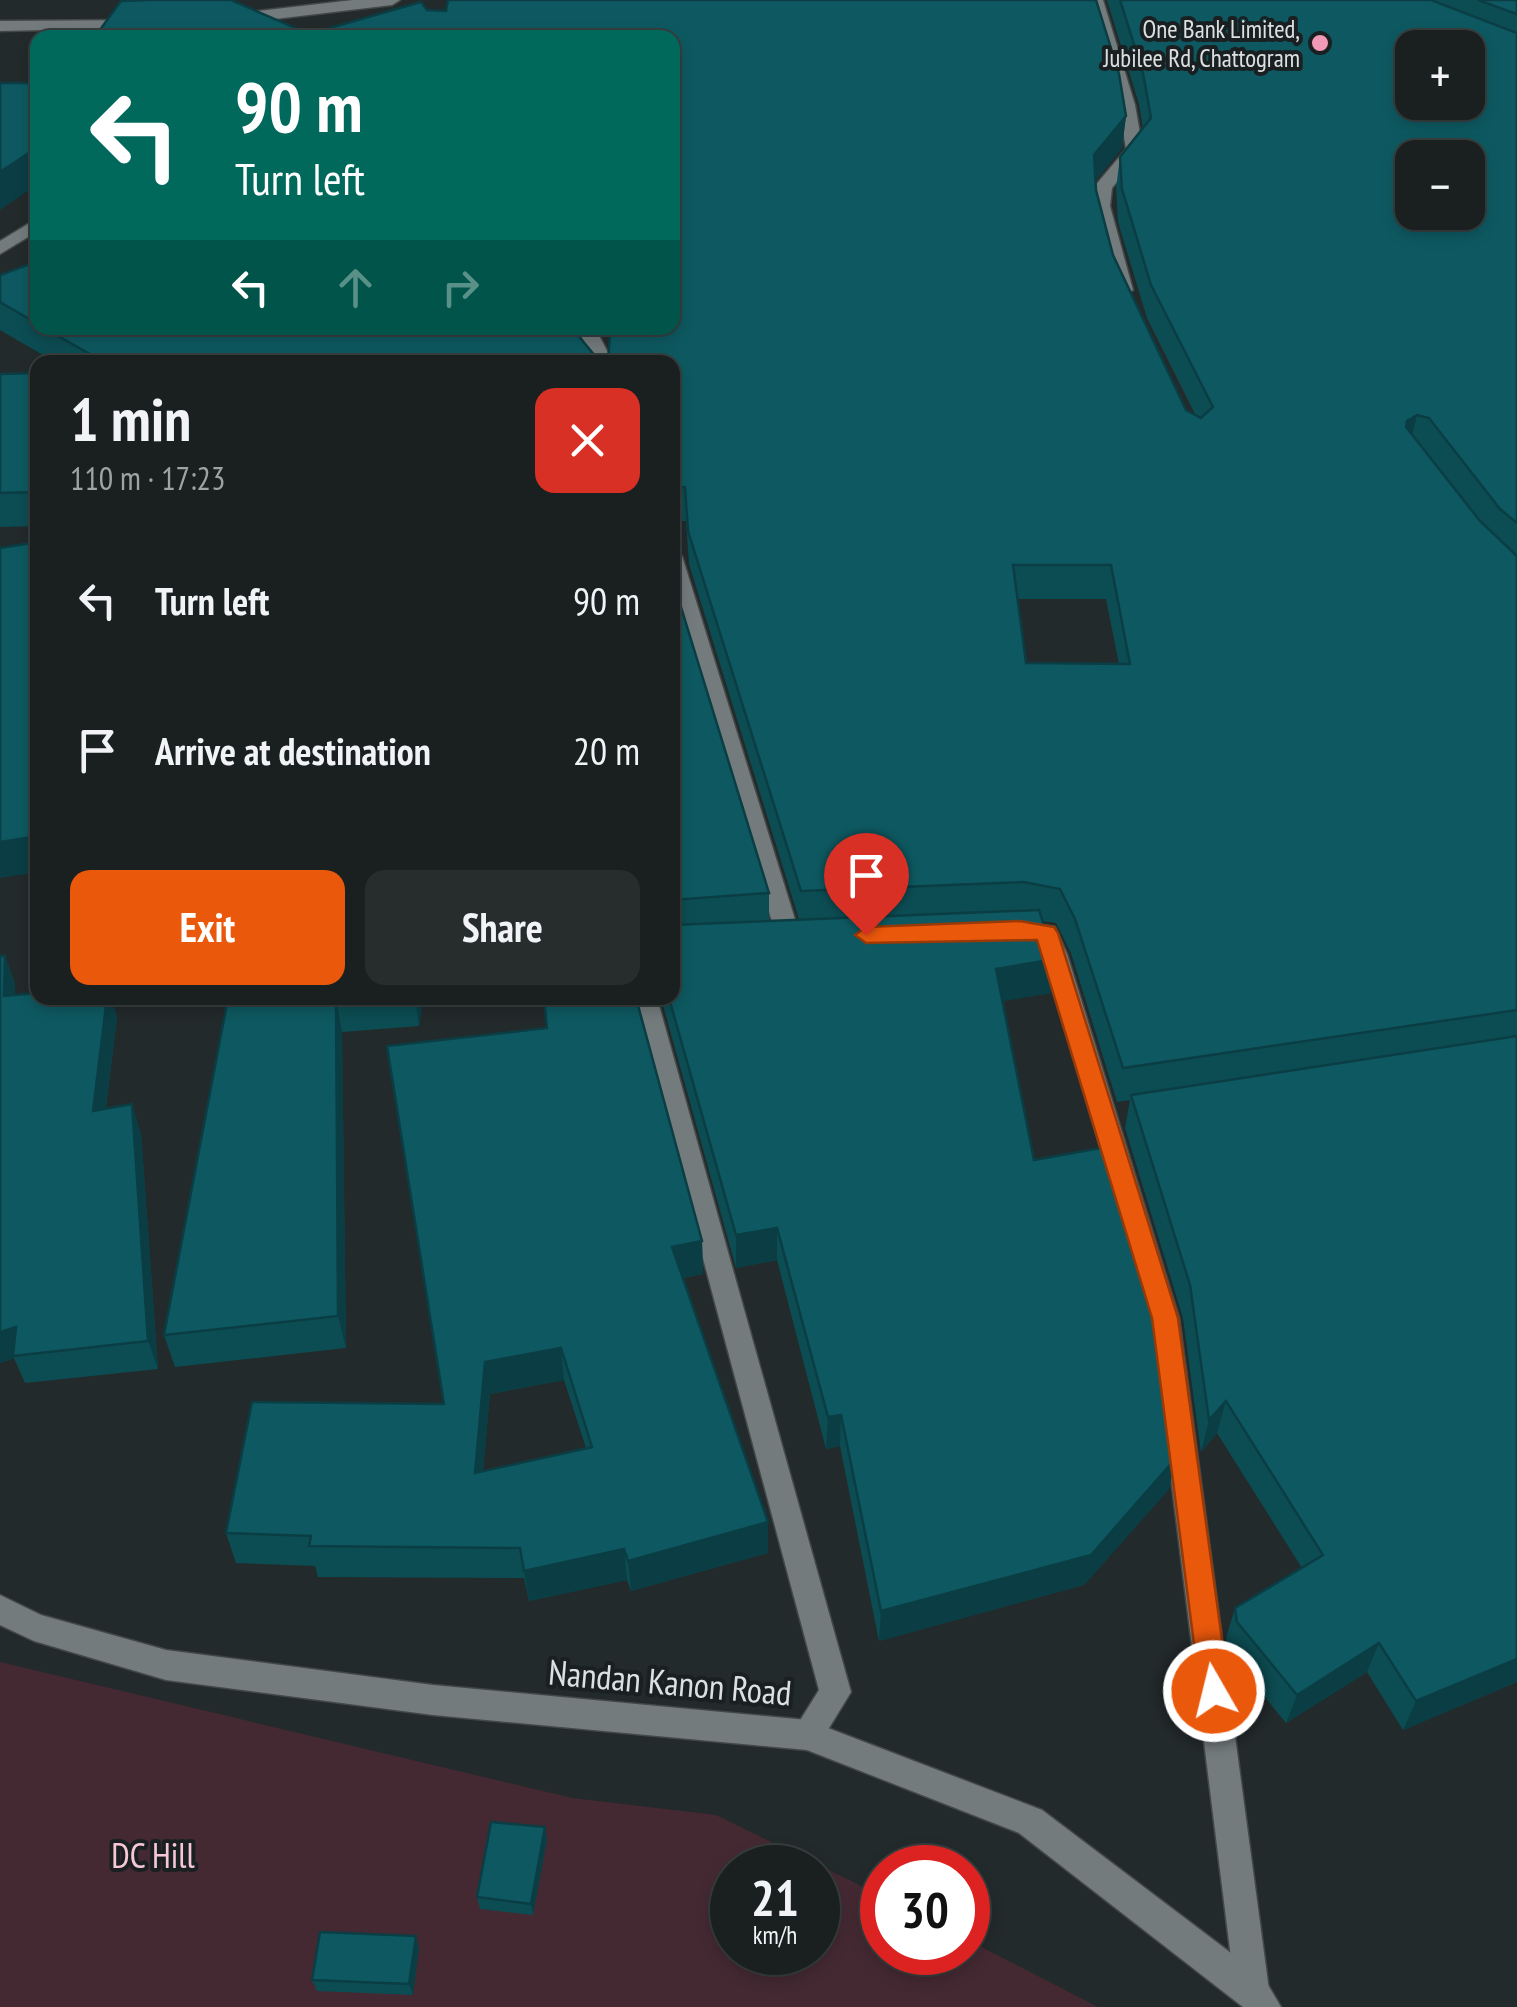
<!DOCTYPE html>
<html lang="en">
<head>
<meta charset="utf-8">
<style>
	body { margin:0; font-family:"PT Sans Narrow",sans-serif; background:#272d2d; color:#f1f3f6; height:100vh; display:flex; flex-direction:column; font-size:38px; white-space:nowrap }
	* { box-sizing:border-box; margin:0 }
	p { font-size:32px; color:#9fa3a5 }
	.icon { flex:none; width:55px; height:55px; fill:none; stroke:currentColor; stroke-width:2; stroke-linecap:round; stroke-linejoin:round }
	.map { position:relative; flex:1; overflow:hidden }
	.drawer { position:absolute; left:30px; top:355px; width:650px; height:650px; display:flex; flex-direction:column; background:#1a2020; border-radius:20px; box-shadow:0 5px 15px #0003,0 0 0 2px #383e3e }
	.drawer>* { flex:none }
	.guide { position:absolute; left:30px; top:30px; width:650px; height:305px; border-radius:20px; box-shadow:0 5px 15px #0003,0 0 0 2px #383e3e; background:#00695c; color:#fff; overflow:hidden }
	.fabs { position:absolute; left:1395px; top:30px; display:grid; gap:20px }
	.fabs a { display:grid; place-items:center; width:90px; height:90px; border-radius:20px; background:#1a2020; box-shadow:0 5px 15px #0003,0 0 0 2px #383e3e; font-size:50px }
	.speed { position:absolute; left:710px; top:1845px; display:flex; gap:20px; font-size:50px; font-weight:700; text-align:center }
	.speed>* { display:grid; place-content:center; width:130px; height:130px; border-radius:50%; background:#1a2020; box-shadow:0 5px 15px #0003,0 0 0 2px #383e3e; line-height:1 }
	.speed small { font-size:25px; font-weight:400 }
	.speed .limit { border:15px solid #d22; background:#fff; color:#111 }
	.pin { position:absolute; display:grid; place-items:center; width:85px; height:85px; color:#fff; margin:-102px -42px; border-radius:50% 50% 50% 0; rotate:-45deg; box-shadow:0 0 10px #0007 }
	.pin .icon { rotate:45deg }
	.me { position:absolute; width:110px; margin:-55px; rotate:352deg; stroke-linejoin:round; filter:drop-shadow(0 0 8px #0008) }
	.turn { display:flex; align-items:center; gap:35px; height:210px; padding:0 40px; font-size:45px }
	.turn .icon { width:130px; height:130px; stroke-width:2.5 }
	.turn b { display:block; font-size:70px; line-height:85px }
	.lanes { display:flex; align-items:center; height:95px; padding:0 40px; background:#0003; justify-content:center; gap:50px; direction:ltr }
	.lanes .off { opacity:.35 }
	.round { display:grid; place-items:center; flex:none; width:105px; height:105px; border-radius:20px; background:#272d2d }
	.headline { display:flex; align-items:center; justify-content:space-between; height:170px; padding:0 40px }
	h1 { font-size:60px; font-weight:800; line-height:75px }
	.primary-button { display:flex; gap:20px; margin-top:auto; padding:20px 40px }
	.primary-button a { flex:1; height:115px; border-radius:20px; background:#ea580c; color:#fff; font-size:40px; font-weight:800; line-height:115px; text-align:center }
	.primary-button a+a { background:#272d2d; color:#f1f3f6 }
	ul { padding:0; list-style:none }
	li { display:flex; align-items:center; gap:30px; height:150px; padding:0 40px }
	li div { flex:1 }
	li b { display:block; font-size:38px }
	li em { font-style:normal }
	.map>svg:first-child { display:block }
</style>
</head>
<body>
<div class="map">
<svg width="1517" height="2007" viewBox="0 0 1517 2007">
	<rect width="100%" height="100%" fill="#232a2b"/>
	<!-- green -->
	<path fill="#442932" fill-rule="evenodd" d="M 0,1662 L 572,1798 L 716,1815 L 882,1896 L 882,1952 L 968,1952 L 968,1940 L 1098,2007 L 0,2007 ZM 732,1868 L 818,1868 L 818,1952 L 732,1952 Z"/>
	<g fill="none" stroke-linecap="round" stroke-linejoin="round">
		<!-- minor casing -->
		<g stroke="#424848" stroke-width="3">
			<g id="minor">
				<path d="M 1087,0 L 1103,0 L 1135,105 L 1143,150 L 1112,188 L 1110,206 L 1133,290 L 1124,295 L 1115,290 L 1092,206 L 1094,187 L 1126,149 L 1119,105 Z"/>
				<path d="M 577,328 L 595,328 L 613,362 L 595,362 Z"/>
				<path d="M 672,550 L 682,556 L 798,929 L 814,931 L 817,937 L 814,943 L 789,947 L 777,938 L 672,594 Z"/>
				<path d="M 1014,920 L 1055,927 L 1067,954 L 1179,1318 L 1269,1990 L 1264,2002 L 1253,2007 L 1240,2002 L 1235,1990 L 1151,1318 L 1043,954 L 1037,941 L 1005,935 L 1002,929 Z"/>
				<path d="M 633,998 L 657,998 L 851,1692 L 818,1746 L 807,1750 L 796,1746 L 791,1735 L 819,1690 Z"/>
			</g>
		</g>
		<!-- tertiary casing -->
		<g stroke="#424848" stroke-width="3">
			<g id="tertiary">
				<path d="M 353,0 L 400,0 L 392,5 L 233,24 L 225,19 L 233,14 Z"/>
				<path d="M 144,20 L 144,26 L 138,28 L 0,31 L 0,21 Z"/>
				<path d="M 38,218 L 38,231 L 0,254 L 0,241 Z"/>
			</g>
		</g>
		<!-- secondary casing -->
		<g stroke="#424848" stroke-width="3">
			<path id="secondary" d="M 0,1595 L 41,1615 L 166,1650 L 433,1685 L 807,1720 L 1042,1810 L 1264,1978 L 1281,2007 L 1243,2007 L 1019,1833 L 807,1750 L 433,1715 L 166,1680 L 34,1641 L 0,1625 Z"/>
		</g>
		<!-- minor -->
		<use href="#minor" fill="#737b7c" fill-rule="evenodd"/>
		<!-- tertiary -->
		<use href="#tertiary" fill="#737b7c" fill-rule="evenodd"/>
		<!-- secondary -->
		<use href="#secondary" fill="#737b7c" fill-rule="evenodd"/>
	</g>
	<!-- wall -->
	<g fill="#0c4d53" fill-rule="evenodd">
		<path d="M 231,0 L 309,34 L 421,2 L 427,10 L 446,11 L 448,0 L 1096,0 L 1119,74 L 1126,116 L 1122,148 L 1096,180 L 1096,190 L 1113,255 L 1186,410 L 1195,414 L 1147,318 L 1118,222 L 1116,189 L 1120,157 L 1143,128 L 1139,104 L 1107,0 L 1517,0 L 1517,1682 L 1403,1730 L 1367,1672 L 1286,1723 L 1228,1652 L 1226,1638 L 1235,1608 L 1302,1568 L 1217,1433 L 1201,1452 L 1183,1318 L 1125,1128 L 1130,1100 L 1117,1102 L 1071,953 L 1056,923 L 1042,921 L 1055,959 L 1051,993 L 1002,1001 L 1034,1160 L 1112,1146 L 1154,1286 L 1176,1458 L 1169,1489 L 1084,1585 L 879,1641 L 840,1446 L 826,1449 L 777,1260 L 736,1268 L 661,998 L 672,998 L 672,591 L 676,591 L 769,893 L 769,921 L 799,919 L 689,564 L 686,521 L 672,521 L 672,362 L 608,362 L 611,328 L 672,328 L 672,38 L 94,38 L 121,1 ZM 1412,48 L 1468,48 L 1468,102 L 1412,102 ZM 1412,158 L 1468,158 L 1468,212 L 1412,212 ZM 1018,599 L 1106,599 L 1119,664 L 1026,663 Z"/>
		<path d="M 38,261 L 38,328 L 572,328 L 600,362 L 55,362 L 0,330 L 0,275 Z"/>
		<path d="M 38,373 L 38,526 L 0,527 L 0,374 Z"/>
		<path d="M 5,956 L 15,984 L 15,995 L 38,998 L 111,998 L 117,1017 L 106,1108 L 141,1133 L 158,1369 L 25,1383 L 14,1358 L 0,1363 Z"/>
		<path d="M 197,998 L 423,998 L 419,1026 L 342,1032 L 346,1348 L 175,1367 L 164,1335 L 227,1006 L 203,1007 Z"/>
		<path d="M 547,1028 L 702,1241 L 703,1274 L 683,1278 L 768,1522 L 768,1553 L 631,1591 L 627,1580 L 529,1601 L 524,1578 L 318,1577 L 315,1566 L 236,1563 L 226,1533 L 444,1404 ZM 564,1380 L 586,1448 L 483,1471 L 490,1394 Z"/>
		<path d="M 547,1839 L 533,1915 L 480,1909 L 477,1897 Z"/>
		<path d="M 419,1948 L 413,1995 L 317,1991 L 312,1980 Z"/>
	</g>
	<!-- shaded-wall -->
	<g fill="#0a3e44">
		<path d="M 1126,116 L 1122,148 L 1090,187 L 1094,155 Z"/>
		<path d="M 38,147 L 38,184 L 0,210 L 0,172 Z"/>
		<path d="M 1417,415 L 1409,449 L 1399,455 L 1407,421 Z"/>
		<path d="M 38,836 L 38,872 L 0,878 L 0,842 Z"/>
		<path d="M 5,956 L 15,984 L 15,1025 L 4,996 Z"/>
		<path d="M 1055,959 L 1051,993 L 992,1003 L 996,969 Z"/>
		<path d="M 107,998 L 111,998 L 117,1017 L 102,1139 L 93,1111 Z"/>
		<path d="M 415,998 L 423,998 L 419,1026 Z"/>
		<path d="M 336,999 L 342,1032 L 346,1348 L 338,1316 Z"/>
		<path d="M 132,1104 L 141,1133 L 158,1369 L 148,1341 Z"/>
		<path d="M 777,1228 L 777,1260 L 736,1268 L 736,1235 Z"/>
		<path d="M 702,1241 L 703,1274 L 674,1279 L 672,1247 Z"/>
		<path d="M 16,1327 L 14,1358 L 0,1363 L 0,1332 Z"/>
		<path d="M 561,1348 L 564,1380 L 490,1394 L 480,1504 L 475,1473 L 485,1362 Z"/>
		<path d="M 1226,1401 L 1217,1433 L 1201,1452 L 1209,1420 Z"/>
		<path d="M 841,1415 L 840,1446 L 826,1449 L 828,1417 Z"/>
		<path d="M 1176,1458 L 1169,1489 L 1084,1585 L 879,1641 L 881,1611 Z"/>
		<path d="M 768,1522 L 768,1553 L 631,1591 L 628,1561 Z"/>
		<path d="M 624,1549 L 627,1580 L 529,1601 L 524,1571 Z"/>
		<path d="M 1379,1643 L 1367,1672 L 1286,1723 L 1297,1695 Z"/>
		<path d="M 1517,1659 L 1517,1682 L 1403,1730 L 1416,1701 Z"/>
		<path d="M 545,1827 L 547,1839 L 533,1915 L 531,1904 Z"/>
		<path d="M 416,1936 L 419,1948 L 413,1995 L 409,1984 Z"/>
	</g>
	<!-- building -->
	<g fill="#0e5961" stroke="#0a3e44" stroke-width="2.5" fill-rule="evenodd">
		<path d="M 151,0 L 231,0 L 309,34 L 421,2 L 427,10 L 446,11 L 448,0 L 1096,0 L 1119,74 L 1126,116 L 1094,155 L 1096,190 L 1113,255 L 1186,410 L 1201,418 L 1213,407 L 1151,285 L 1122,189 L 1120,157 L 1151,118 L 1143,73 L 1120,0 L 1431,0 L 1517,33 L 1517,523 L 1500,509 L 1429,418 L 1417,415 L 1407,421 L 1406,427 L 1480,521 L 1517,556 L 1517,1010 L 1123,1068 L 1075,919 L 1060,889 L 1024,882 L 801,891 L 688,531 L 685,487 L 672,488 L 672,362 L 608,362 L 610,333 L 615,330 L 614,328 L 672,328 L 672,38 L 94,38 L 121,1 ZM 1412,48 L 1468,48 L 1468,102 L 1412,102 ZM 1412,158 L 1468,158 L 1468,212 L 1412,212 ZM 1013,565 L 1111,565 L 1130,664 L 1026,663 Z"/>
		<path d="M 1478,0 L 1517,0 L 1517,14 Z"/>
		<path d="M 0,83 L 38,83 L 38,147 L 0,172 Z"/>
		<path d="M 38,261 L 38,324 L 0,302 L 0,275 Z"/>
		<path d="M 44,328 L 572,328 L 600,362 L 104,362 Z"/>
		<path d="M 38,373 L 38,492 L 0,493 L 0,374 Z"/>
		<path d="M 38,542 L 38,836 L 0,842 L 0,548 Z"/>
		<path d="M 672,591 L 676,591 L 769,893 L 672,900 Z"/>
		<path d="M 1039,910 L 1055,959 L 996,969 L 1034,1160 L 1112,1146 L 1154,1286 L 1176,1458 L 1091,1555 L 881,1611 L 841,1415 L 828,1417 L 777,1228 L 736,1235 L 669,998 L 672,998 L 672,925 Z"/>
		<path d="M 0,956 L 5,956 L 4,996 L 38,993 L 38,998 L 107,998 L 93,1111 L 132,1104 L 148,1341 L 13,1356 L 16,1327 L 0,1332 Z"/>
		<path d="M 228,998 L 349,998 L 336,999 L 338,1316 L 164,1335 Z"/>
		<path d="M 544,998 L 636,998 L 702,1241 L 672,1247 L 768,1522 L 628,1561 L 624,1549 L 524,1571 L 520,1548 L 309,1546 L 311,1536 L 226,1533 L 252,1402 L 444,1404 L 387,1046 L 547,1028 ZM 561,1348 L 592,1447 L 475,1473 L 485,1362 Z"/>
		<path d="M 1517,1036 L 1517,1659 L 1416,1701 L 1379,1643 L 1297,1695 L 1237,1622 L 1235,1608 L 1323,1555 L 1226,1401 L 1209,1420 L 1190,1285 L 1131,1095 Z"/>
		<path d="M 491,1822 L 545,1827 L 531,1904 L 477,1897 Z"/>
		<path d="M 320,1932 L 416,1936 L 409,1984 L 312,1980 Z"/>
	</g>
	<!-- route -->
	<path fill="#ea580c" stroke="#983908" stroke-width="2.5" d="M 1020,921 L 1054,927 L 1058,933 L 1178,1318 L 1229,1691 L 1225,1701 L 1214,1705 L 1204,1701 L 1200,1691 L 1152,1318 L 1037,940 L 866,943 L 855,935 L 866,927 Z"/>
	<!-- markers -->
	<circle fill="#f09ab7" stroke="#1a2021" stroke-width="4" cx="1320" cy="43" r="10"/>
	<g text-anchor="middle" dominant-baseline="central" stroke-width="8" stroke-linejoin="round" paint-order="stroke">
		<!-- far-poi labels -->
		<g font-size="25" fill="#dce0e0" stroke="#1a2021" text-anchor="end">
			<text x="1300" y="29">One Bank Limited,<tspan x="1300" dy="29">Jubilee Rd, Chattogram</tspan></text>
		</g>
		<!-- near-street labels -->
		<g font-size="35" fill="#dce0e0" stroke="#1a2021">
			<text transform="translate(670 1682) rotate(5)">Nandan Kanon Road</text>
		</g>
		<!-- near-park labels -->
		<g font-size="35" fill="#f8c7d6" stroke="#1a2021">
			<text x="153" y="1855">DC Hill</text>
		</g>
	</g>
</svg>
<div class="fabs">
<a>+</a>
<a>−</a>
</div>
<div class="speed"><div>21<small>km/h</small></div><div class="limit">30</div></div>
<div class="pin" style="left:866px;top:935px;background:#d93025"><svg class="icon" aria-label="arrive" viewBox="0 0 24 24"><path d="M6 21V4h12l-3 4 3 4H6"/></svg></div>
<svg class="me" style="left:1214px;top:1691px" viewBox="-20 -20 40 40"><circle r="17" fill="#ea580c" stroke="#fff" stroke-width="3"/><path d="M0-11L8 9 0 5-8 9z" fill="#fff"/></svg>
<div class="guide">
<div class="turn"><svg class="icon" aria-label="left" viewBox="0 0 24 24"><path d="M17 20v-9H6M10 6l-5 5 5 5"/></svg><div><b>90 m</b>Turn left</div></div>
<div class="lanes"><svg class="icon" aria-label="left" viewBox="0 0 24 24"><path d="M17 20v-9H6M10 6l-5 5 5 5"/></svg><svg class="icon off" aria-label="ahead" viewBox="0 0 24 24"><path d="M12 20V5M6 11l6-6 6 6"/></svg><svg class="icon off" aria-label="right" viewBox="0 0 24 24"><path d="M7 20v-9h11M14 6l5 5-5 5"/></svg></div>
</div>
<section class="drawer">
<div class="headline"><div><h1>1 min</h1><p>110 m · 17:23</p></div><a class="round" style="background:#d93025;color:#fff"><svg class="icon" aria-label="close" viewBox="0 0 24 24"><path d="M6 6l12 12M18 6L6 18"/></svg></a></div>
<ul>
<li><svg class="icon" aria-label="left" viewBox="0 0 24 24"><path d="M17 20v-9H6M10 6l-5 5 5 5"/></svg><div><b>Turn left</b></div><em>90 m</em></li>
<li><svg class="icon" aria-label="arrive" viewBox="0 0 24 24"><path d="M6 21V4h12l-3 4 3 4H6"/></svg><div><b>Arrive at destination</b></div><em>20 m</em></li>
</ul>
<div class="primary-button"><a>Exit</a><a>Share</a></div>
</section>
</div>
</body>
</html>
